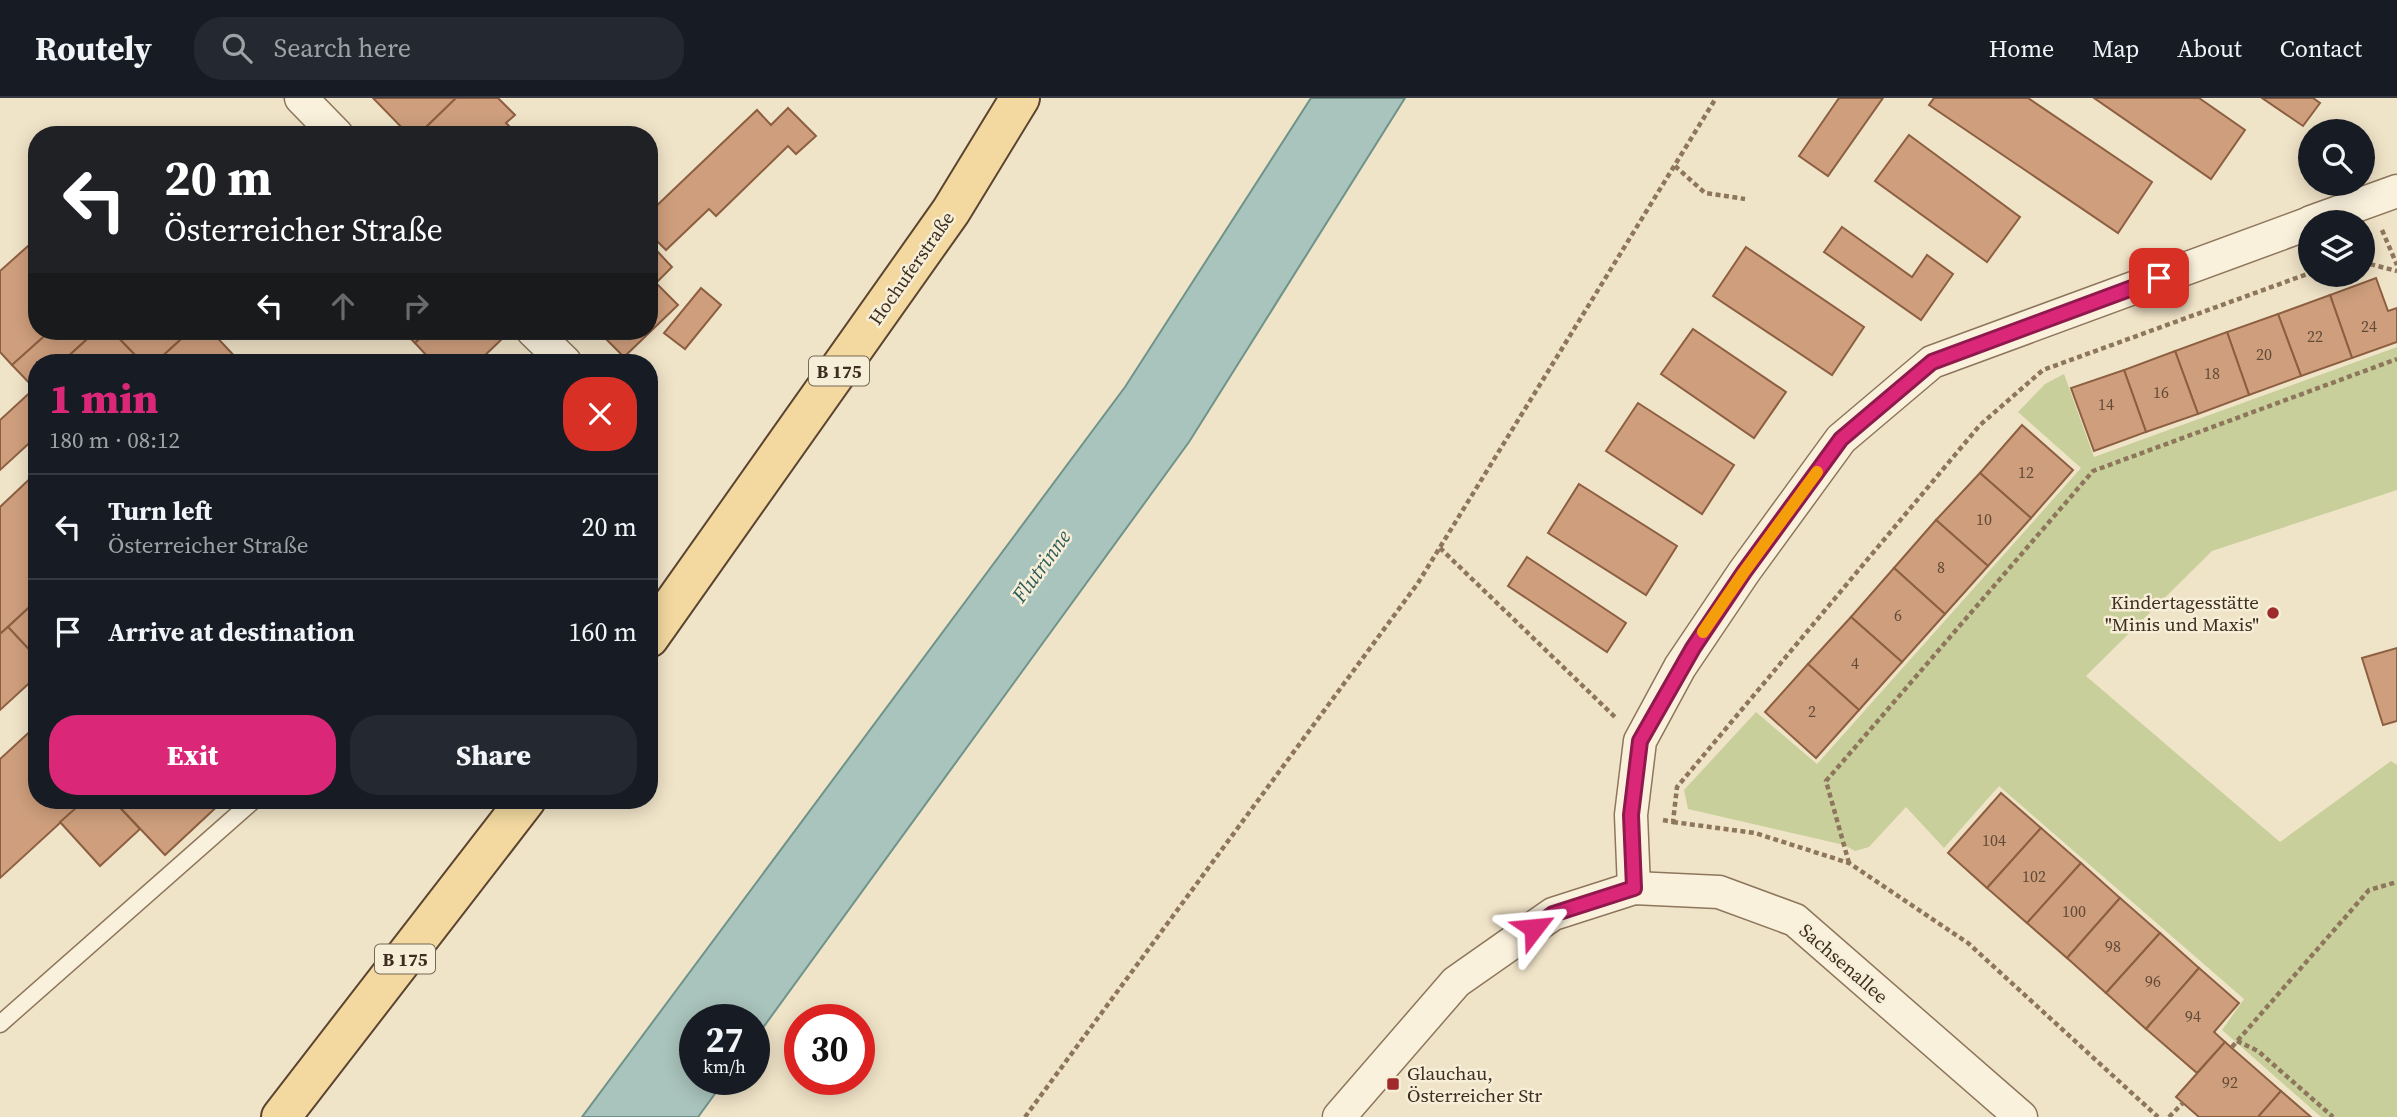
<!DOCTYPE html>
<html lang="en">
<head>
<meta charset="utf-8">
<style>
	body { margin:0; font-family:"Source Serif 4",serif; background:#242831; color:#f1f3f6; height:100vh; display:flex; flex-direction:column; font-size:26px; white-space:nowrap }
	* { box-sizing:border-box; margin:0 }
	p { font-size:23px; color:#9ea1a6 }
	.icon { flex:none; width:38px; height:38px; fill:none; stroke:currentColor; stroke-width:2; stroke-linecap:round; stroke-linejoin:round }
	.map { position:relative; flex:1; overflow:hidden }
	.drawer { position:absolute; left:28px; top:256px; width:630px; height:455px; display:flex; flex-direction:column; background:#171b24; border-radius:28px; box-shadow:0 4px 18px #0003 }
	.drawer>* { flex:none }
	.hud { position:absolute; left:28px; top:28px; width:630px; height:214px; border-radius:28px; box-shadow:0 4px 18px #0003; background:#202124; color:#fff; overflow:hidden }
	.buttons { position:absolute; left:2298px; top:21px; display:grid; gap:14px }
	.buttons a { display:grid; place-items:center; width:77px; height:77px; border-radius:50%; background:#171b24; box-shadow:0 4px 18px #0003; font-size:35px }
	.speed { position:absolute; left:679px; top:906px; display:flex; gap:14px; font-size:35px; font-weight:700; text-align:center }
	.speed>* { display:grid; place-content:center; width:91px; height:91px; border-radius:50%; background:#171b24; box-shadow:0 4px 18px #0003; line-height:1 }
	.speed small { font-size:18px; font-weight:400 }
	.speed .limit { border:10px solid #d22; background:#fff; color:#111 }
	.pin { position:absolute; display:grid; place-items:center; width:60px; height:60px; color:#fff; margin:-30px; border-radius:14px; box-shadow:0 4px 10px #0006 }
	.me { position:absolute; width:77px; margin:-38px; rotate:61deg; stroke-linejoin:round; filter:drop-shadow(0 0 5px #0008) }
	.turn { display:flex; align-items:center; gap:24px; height:147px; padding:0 21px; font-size:32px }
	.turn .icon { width:91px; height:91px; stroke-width:2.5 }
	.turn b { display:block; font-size:49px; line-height:60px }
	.lanes { display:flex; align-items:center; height:66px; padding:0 21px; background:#0003; justify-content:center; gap:35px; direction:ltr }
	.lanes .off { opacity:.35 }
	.round { display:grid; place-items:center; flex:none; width:74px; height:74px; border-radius:28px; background:#242831 }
	.head { display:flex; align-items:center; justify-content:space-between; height:119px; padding:0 21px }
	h1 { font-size:42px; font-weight:800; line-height:52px; color:#db2777 }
	.cta { display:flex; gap:14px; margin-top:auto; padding:14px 21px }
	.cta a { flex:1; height:80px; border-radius:28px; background:#db2777; color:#fff; font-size:28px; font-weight:800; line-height:80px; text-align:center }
	.cta a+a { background:#242831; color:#f1f3f6 }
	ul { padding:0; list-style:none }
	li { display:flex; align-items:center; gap:21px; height:105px; padding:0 21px; border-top:2px solid #363941 }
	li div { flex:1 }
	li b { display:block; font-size:26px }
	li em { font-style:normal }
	header { display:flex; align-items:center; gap:42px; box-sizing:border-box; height:98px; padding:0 35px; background:#171b24; border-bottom:2px solid #363941 }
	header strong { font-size:33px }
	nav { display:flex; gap:38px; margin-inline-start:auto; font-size:24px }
	.search { width:490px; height:63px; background:#242831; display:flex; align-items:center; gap:18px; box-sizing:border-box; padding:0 24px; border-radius:28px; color:#9ea1a6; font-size:26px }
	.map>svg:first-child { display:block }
</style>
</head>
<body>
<header>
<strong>Routely</strong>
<div class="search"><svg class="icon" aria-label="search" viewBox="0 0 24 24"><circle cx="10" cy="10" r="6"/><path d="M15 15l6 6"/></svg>Search here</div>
<nav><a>Home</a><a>Map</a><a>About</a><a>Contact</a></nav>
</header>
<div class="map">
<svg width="2397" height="1019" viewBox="0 0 2397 1019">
	<rect width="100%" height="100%" fill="#f0e4c8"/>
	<!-- green -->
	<path fill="#c9cf9b" d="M 2397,249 L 2397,392 L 2212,453 L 2086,578 L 2280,744 L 2391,663 L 2397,667 L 2397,1019 L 2321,1019 L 2222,932 L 2244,901 L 1999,688 L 1944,750 L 1906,709 L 1869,749 L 1855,753 L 1844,747 L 1688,711 L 1684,692 L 1756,614 L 1817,666 L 2081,370 L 2018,314 L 2045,286 L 2064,276 L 2094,359 Z"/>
	<!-- water -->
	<path fill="#a9c4bc" stroke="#6f938a" stroke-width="2" d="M 1311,0 L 1405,0 L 1189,344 L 754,942 L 754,922 L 695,922 L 695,982 L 725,982 L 698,1019 L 582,1019 L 1125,289 Z"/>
	<!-- building -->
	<g fill="#cf9f7d" stroke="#8d5f41" stroke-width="2">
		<path d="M 373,0 L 456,0 L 418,37 L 409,37 Z"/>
		<path d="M 456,0 L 498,0 L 515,17 L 506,25 L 518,37 L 418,37 Z"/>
		<path d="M 1839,0 L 1883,0 L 1828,78 L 1799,58 Z"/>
		<path d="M 1934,0 L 2028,0 L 2152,84 L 2118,135 L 1929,7 Z"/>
		<path d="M 2094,0 L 2199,0 L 2245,32 L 2211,81 Z"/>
		<path d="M 2262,0 L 2313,0 L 2320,5 L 2303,28 Z"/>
		<path d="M 788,10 L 816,38 L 796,56 L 788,48 L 716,118 L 709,111 L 666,152 L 653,139 L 649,142 L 649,115 L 757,12 L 771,27 Z"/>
		<path d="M 1909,37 L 2020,119 L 1987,164 L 1875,83 Z"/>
		<path d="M 1842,129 L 1912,179 L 1927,157 L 1953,176 L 1921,222 L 1824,154 Z"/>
		<path d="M 37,140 L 37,233 L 50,233 L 12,267 L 0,254 L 0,173 Z"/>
		<path d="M 1746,149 L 1864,229 L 1832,277 L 1713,198 Z"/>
		<path d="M 658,154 L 672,169 L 656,185 L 678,207 L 624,259 L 598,233 L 649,233 L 649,162 Z"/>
		<path d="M 2376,180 L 2388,213 L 2397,210 L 2397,244 L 2352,260 L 2330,197 Z"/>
		<path d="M 701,190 L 721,207 L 685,251 L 664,235 Z"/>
		<path d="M 2330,197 L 2352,260 L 2301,278 L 2278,216 Z"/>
		<path d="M 2278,216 L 2301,278 L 2249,297 L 2227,234 Z"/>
		<path d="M 1693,231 L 1786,294 L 1754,340 L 1661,276 Z"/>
		<path d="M 50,233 L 79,233 L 87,241 L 62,264 L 37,264 L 37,288 L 34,290 L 12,267 Z"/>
		<path d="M 96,233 L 112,233 L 142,264 L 62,264 Z"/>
		<path d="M 112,233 L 190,233 L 156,264 L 142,264 Z"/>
		<path d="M 190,233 L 211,233 L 240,264 L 156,264 Z"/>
		<path d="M 403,233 L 427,233 L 415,245 Z"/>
		<path d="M 427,233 L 496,233 L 503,240 L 478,264 L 423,264 L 428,259 L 415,245 Z"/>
		<path d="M 2227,234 L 2249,297 L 2198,316 L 2175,253 Z"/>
		<path d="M 2175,253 L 2198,316 L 2146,334 L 2124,272 Z"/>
		<path d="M 2124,272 L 2146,334 L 2094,353 L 2071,290 Z"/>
		<path d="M 37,288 L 37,338 L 0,372 L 0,322 Z"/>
		<path d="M 1638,305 L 1734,367 L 1702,416 L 1606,353 Z"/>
		<path d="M 2022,327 L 2073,372 L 2031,420 L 1980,375 Z"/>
		<path d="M 37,374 L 37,502 L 0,536 L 0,409 Z"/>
		<path d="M 1980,375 L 2031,420 L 1988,468 L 1936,422 Z"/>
		<path d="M 1579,386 L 1677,448 L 1646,497 L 1548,435 Z"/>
		<path d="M 1936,422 L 1988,468 L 1945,516 L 1894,470 Z"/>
		<path d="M 1527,459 L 1626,525 L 1607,554 L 1508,488 Z"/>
		<path d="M 1894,470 L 1945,516 L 1902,564 L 1851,519 Z"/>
		<path d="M 37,502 L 37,560 L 8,529 Z"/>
		<path d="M 1851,519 L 1902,564 L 1859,612 L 1808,566 Z"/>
		<path d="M 8,529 L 37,560 L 37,578 L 0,612 L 0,536 Z"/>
		<path d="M 2397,550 L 2397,623 L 2383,627 L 2362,560 Z"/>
		<path d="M 1808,566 L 1859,612 L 1816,660 L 1765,614 Z"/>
		<path d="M 37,627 L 37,702 L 85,702 L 0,780 L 0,661 Z"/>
		<path d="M 2001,695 L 2041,730 L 1987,790 L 1948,755 Z"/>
		<path d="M 85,702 L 113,702 L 140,731 L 100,768 L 60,724 Z"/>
		<path d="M 113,702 L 224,702 L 165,757 Z"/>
		<path d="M 2041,730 L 2081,765 L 2027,825 L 1987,790 Z"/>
		<path d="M 2081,765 L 2120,800 L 2067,860 L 2027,825 Z"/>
		<path d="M 2120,800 L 2160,835 L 2106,895 L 2067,860 Z"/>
		<path d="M 2160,835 L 2199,870 L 2146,931 L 2106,895 Z"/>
		<path d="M 2199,870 L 2239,905 L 2214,934 L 2225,944 L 2197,975 L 2146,931 Z"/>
		<path d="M 2225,944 L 2281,993 L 2258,1019 L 2199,1019 L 2176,999 Z"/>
		<path d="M 2281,993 L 2311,1019 L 2258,1019 Z"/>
	</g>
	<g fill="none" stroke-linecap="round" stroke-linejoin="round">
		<!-- lane casing -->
		<g stroke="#8d765c" stroke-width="19">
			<path id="lane" d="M 0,926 L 254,702"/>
		</g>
		<!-- street casing -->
		<g stroke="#8d765c" stroke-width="35">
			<g id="street">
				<path d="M 301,0 L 337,37"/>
				<path d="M 2311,124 L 2397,93"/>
				<path d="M 533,233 L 565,264"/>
				<path d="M 1634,790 L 1631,717 L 1640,643 L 1680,569 L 1744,474 L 1841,341 L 1932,264 L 2310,125"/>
				<path d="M 1339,1019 L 1456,884 L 1553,816 L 1634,790 L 1719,794 L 1795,822 L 2021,1019"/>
			</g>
		</g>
		<!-- primary casing -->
		<g stroke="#5b4430" stroke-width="42">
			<g id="primary">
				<path d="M 649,540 L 951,113 L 1020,0"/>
				<path d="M 281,1019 L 526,702"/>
			</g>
		</g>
		<!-- path -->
		<g stroke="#8d765c" stroke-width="4.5" stroke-dasharray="5 3.5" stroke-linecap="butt">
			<path d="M 1675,68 L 1705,95 L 1745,101"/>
			<path d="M 2382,132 L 2397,167"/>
			<path d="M 2362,164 L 2397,173"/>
			<path d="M 1440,450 L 1616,620"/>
			<path d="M 1663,722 L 1673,724 L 1677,689 L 1980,327 L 2043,272 L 2310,175"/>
			<path d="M 1673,724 L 1755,735 L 1849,765 L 1968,845 L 2158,1019"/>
			<path d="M 1849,765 L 1826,683 L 2093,373 L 2397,261"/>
			<path d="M 2237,943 L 2258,953 L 2333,1019"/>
			<path d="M 2232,949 L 2369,792 L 2397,784"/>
			<path d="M 1025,1019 L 1418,485 L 1716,0"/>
			<path d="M 2169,1019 L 2183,1005"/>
		</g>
		<!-- lane -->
		<use href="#lane" stroke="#faf1dc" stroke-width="16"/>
		<!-- street -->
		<use href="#street" stroke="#faf1dc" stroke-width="32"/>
		<!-- primary -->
		<use href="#primary" stroke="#f3d9a0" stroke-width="38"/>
	</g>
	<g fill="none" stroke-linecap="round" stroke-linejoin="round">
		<!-- route casing -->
		<g stroke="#8e194d" stroke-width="18">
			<path id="route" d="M 1534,830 L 1553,816 L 1634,790 L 1631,717 L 1640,643 L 1693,550 L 1744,474 L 1841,341 L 1932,264 L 2159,180"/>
		</g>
		<!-- route -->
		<use href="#route" stroke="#db2777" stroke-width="12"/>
		<!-- slow -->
		<path stroke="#f59e0b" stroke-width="12" d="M 1703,534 L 1744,474 L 1817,374"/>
	</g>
	<!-- markers -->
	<g fill="#9e2a2b" stroke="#f7eed8" stroke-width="2.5">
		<circle cx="2273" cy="515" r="7"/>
		<rect x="1386" y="979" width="14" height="14" rx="3.5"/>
	</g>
	<g text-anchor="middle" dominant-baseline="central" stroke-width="5" stroke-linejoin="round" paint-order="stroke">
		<!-- number labels -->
		<g font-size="16" fill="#624a37">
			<text x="2369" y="228">24</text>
			<text x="2315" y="238">22</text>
			<text x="2264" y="256">20</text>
			<text x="2212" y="275">18</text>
			<text x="2161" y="294">16</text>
			<text x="2106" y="306">14</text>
			<text x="2026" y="374">12</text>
			<text x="1984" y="421">10</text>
			<text x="1941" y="469">8</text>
			<text x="1898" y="517">6</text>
			<text x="1855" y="565">4</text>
			<text x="1812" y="613">2</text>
			<text x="1994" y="742">104</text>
			<text x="2034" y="778">102</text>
			<text x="2074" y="813">100</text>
			<text x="2113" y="848">98</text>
			<text x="2153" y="883">96</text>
			<text x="2193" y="918">94</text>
			<text x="2230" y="984">92</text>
		</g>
		<!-- shield labels -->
		<g fill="#f7eed8" stroke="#756857" stroke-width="2">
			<rect x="809" y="258.5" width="60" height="29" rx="5"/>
			<rect x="375" y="846.5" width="60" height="29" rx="5"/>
		</g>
		<g font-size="18" font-weight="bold" fill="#3d2e20">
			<text x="839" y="273">B 175</text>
			<text x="405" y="861">B 175</text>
		</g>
		<!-- street labels -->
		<g font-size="19" fill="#3d2e20" stroke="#f7eed8">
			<text transform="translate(911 170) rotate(-55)">Hochuferstraße</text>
			<text transform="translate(1844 865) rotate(41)">Sachsenallee</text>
		</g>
		<!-- poi labels -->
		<g font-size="19" fill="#3d2e20" stroke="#f7eed8" text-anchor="end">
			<text x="2259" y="504">Kindertagesstätte<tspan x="2259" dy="22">"Minis und Maxis"</tspan></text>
			<text x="1407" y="975" text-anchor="start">Glauchau,<tspan x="1407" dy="22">Österreicher Str</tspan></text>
		</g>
		<!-- water labels -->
		<g font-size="21" font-style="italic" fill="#2f5d5a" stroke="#f7eed8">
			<text transform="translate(1041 468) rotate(-54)">Flutrinne</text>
		</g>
	</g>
</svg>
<div class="buttons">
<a><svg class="icon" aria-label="search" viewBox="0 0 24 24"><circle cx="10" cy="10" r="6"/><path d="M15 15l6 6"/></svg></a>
<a><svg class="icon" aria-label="layers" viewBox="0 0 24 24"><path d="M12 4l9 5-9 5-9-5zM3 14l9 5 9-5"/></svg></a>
</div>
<div class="speed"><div>27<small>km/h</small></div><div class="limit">30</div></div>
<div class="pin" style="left:2159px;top:180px;background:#d93025"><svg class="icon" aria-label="arrive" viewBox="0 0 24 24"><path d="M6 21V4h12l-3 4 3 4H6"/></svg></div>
<svg class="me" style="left:1534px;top:830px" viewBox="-20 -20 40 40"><path d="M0-17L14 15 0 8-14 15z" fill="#db2777" stroke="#fff" stroke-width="4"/></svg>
<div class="hud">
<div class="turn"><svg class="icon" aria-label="left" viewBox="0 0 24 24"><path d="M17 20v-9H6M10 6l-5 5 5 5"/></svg><div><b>20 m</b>Österreicher Straße</div></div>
<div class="lanes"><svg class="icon" aria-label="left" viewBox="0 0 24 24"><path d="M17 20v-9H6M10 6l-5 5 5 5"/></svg><svg class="icon off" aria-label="ahead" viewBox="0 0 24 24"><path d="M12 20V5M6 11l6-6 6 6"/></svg><svg class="icon off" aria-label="right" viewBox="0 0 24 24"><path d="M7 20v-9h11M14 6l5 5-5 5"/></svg></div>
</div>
<section class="drawer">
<div class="head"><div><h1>1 min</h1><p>180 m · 08:12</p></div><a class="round" style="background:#d93025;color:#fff"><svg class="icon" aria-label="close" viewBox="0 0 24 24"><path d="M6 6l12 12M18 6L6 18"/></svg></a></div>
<ul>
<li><svg class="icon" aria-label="left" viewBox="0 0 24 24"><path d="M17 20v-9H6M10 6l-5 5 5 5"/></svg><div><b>Turn left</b><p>Österreicher Straße</p></div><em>20 m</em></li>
<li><svg class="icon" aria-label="arrive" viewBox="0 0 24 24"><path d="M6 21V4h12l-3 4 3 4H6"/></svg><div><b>Arrive at destination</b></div><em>160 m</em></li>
</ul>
<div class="cta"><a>Exit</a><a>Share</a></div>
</section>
</div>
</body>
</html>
